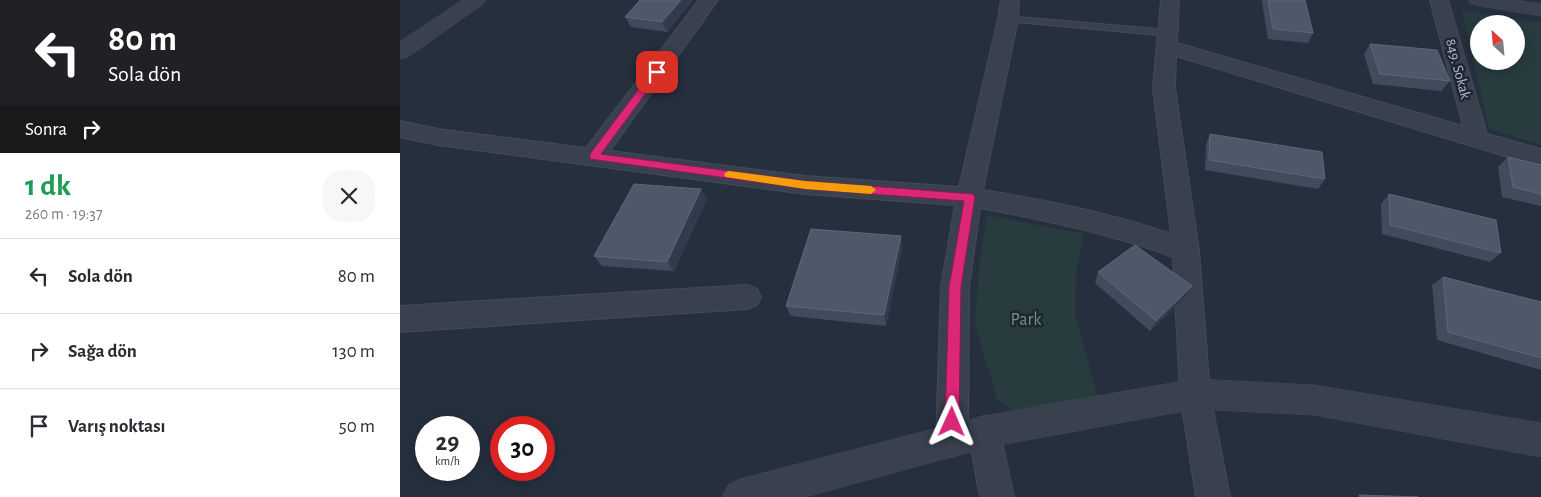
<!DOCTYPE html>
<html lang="tr">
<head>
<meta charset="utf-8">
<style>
	body { margin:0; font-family:"Alegreya Sans",sans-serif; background:#f7f7f7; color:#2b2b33; height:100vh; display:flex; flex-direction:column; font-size:19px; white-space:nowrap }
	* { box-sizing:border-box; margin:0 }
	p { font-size:16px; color:#7c7c81 }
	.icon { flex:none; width:28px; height:28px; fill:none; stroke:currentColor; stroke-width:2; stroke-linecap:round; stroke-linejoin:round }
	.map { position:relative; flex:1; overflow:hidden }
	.details { display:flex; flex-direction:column; background:#fff; width:400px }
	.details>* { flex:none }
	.guide { background:#202124; color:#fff; overflow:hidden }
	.needle { width:32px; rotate:334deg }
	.tools { position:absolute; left:1070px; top:15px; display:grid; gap:10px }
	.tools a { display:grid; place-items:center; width:55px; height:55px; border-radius:50%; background:#fff; box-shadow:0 2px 12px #0003; font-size:25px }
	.speed { position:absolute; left:15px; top:416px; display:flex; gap:10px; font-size:25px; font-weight:700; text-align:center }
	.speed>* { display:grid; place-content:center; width:65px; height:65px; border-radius:50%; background:#fff; box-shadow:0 2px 12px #0003; line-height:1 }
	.speed small { font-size:12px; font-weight:400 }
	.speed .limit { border:8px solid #d22; background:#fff; color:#111 }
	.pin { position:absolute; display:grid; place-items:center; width:42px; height:42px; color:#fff; margin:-21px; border-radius:10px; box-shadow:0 2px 8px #0006 }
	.me { position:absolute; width:55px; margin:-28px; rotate:1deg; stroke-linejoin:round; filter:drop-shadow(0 0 4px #0008) }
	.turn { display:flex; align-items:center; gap:18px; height:105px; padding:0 25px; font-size:22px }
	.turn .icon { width:65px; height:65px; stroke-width:2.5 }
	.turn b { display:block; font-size:35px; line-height:42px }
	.then { display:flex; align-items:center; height:48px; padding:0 25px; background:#0003; gap:10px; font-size:19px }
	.round { display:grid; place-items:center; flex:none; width:52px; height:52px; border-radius:20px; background:#f7f7f7 }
	.summary { display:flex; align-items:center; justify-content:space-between; height:85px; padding:0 25px }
	h1 { font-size:30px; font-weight:700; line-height:38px; color:#1e9e55 }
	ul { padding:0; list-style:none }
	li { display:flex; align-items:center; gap:15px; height:75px; padding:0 25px; border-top:1px solid #e1e1e2 }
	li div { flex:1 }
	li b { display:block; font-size:19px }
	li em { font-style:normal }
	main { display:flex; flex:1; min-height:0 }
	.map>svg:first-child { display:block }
</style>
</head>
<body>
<main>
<section class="details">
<div class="guide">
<div class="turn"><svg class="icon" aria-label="left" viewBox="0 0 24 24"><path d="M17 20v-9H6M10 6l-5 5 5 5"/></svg><div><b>80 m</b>Sola dön</div></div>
<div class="then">Sonra<svg class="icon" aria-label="right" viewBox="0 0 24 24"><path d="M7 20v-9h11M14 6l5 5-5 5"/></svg></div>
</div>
<div class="summary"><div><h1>1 dk</h1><p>260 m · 19:37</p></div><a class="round"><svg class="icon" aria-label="close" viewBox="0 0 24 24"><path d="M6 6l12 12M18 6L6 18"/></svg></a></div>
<ul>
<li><svg class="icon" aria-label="left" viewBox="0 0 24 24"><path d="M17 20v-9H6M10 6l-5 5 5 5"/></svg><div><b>Sola dön</b></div><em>80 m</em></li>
<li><svg class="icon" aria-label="right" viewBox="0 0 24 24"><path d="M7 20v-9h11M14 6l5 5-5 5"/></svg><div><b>Sağa dön</b></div><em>130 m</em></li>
<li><svg class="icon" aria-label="arrive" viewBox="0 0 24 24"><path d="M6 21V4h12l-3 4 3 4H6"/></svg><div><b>Varış noktası</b></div><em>50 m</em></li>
</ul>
</section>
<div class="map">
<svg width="1141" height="497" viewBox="0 0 1141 497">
	<rect width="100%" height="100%" fill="#262f3e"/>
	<!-- green -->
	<g fill="#283b3f" fill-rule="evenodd">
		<path d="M 1062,10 L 1141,23 L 1141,145 L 1089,129 ZM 1079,24 L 1116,24 L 1116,61 L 1079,61 Z"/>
		<path d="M 587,215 L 684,234 L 676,272 L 675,315 L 699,401 L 622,417 L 598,401 L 575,326 L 579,267 Z"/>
	</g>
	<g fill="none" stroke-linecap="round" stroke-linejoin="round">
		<!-- service casing -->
		<g stroke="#434a57" stroke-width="2">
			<path id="service" d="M 608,16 L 769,30 L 774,33 L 769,36 L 605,21 L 603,19 Z"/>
		</g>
		<!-- minor casing -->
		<g stroke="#434a57" stroke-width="2">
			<g id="minor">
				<path d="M 299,0 L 318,0 L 210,151 L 405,176 L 559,187 L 598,19 L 601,0 L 619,0 L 618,19 L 583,190 C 646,200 711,213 771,234 L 753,88 L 761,0 L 779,0 L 777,43 L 1063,126 L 1030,0 L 1048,0 L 1087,134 L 1141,149 L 1141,167 L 776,56 L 775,88 L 799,251 L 810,394 L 830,497 L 796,497 L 780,394 L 773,257 C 711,234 645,220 580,208 L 569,287 L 568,441 L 563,452 L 552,457 L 541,452 L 536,441 L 541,287 L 555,205 L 405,194 L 38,145 L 0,137 L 0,121 L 38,129 L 186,148 Z"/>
				<path d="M 347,285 L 357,289 L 361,297 L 357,305 L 347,309 L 0,332 L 0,306 Z"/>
				<path d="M 584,416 L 595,421 L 600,432 L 614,497 L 580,497 L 568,432 L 573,421 Z"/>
			</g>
		</g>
		<!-- tertiary casing -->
		<g stroke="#434a57" stroke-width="1">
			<g id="tertiary">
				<path d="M 63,0 L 86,0 L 83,4 L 8,57 L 0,59 L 0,42 Z"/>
				<path d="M 1069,0 L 1116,0 L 1141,4 L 1141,16 L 1079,6 L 1072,4 Z"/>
				<path d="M 795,379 L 914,385 L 1141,423 L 1141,457 L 914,415 L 795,409 L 584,448 L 405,497 L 322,497 L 328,485 L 340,479 L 584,416 Z"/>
			</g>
		</g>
		<!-- service -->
		<use href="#service" fill="#3a414e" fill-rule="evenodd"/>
		<!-- minor -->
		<use href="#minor" fill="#3a414e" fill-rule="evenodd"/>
		<!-- tertiary -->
		<use href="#tertiary" fill="#3a414e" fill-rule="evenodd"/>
	</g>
	<!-- wall -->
	<g fill="#414b5c">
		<path d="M 240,0 L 293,0 L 267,32 L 231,27 L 225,17 Z"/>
		<path d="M 862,0 L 905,0 L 913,33 L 908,43 L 868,39 L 862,2 Z"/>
		<path d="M 970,44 L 1050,81 L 1041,91 L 973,84 L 964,54 Z"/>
		<path d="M 810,134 L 925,179 L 918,189 L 805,170 L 806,145 Z"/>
		<path d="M 1108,157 L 1141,165 L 1141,206 L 1102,197 L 1098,167 Z"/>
		<path d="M 989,194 L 1101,253 L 1090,262 L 982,234 L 981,204 Z"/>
		<path d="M 307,199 L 274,271 L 202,266 L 194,256 Z"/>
		<path d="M 501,236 L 502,248 L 486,326 L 391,316 L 386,306 Z"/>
		<path d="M 698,272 L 792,286 L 786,297 L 750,331 L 695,283 Z"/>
		<path d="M 1043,277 L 1141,302 L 1141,370 L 1037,340 L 1032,285 Z"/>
	</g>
	<!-- shaded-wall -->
	<g fill="#313b4b">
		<path d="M 281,0 L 293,0 L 267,32 L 262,22 Z"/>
		<path d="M 301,189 L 307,199 L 274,271 L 267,262 Z"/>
		<path d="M 501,236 L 502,248 L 486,326 L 484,315 Z"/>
		<path d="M 792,286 L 786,297 L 750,331 L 756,321 Z"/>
	</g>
	<!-- building -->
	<g fill="#4d5868" stroke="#5e6777">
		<path d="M 240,0 L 281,0 L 262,22 L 225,17 Z"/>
		<path d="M 868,0 L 905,0 L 913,33 L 873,29 Z"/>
		<path d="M 970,44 L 1037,50 L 1050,81 L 980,74 Z"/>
		<path d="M 810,134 L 922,152 L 925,179 L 809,160 Z"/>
		<path d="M 1108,157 L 1141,165 L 1141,194 L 1113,187 Z"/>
		<path d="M 234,184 L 301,189 L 267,262 L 194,256 Z"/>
		<path d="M 989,194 L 1096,220 L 1101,253 L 990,225 Z"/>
		<path d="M 411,229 L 501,236 L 484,315 L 386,306 Z"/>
		<path d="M 735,245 L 792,286 L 756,321 L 698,272 Z"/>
		<path d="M 1043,277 L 1141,302 L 1141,358 L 1048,332 Z"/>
		<path d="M 959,495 L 1018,497 L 960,497 Z"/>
	</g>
	<!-- route -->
	<path fill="#db2777" stroke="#8e194d" d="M 257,69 L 261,72 L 260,74 L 201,154 L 405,181 L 573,194 L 575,197 L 561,287 L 559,422 L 557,426 L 552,428 L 547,426 L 545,422 L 549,287 L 564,201 L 405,189 L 190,159 L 190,154 L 253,70 Z"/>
	<!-- slow -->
	<path fill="#f59e0b" d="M 329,171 L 405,181 L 471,186 L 476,190 L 471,194 L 405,189 L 326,177 L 324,175 L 326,172 Z"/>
	<g text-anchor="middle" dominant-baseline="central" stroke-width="5" stroke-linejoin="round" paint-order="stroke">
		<!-- far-street labels -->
		<g font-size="15" fill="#b6bcc9" stroke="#1f2633">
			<text transform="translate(1058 69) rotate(75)">849. Sokak</text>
		</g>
		<!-- park labels -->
		<g font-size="18" fill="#6f987b" stroke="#1f2633">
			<text x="626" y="320">Park</text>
		</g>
	</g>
</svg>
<div class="tools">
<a><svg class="needle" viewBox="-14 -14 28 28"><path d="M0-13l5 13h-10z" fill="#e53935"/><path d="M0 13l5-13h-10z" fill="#7c7c81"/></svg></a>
</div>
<div class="speed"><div>29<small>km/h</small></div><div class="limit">30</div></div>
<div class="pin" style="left:257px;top:72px;background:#d93025"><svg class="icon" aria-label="arrive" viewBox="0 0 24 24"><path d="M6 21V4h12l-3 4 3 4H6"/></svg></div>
<svg class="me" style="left:552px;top:422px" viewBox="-20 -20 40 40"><path d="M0-17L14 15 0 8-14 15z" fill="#db2777" stroke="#fff" stroke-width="4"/></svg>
</div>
</main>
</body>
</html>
